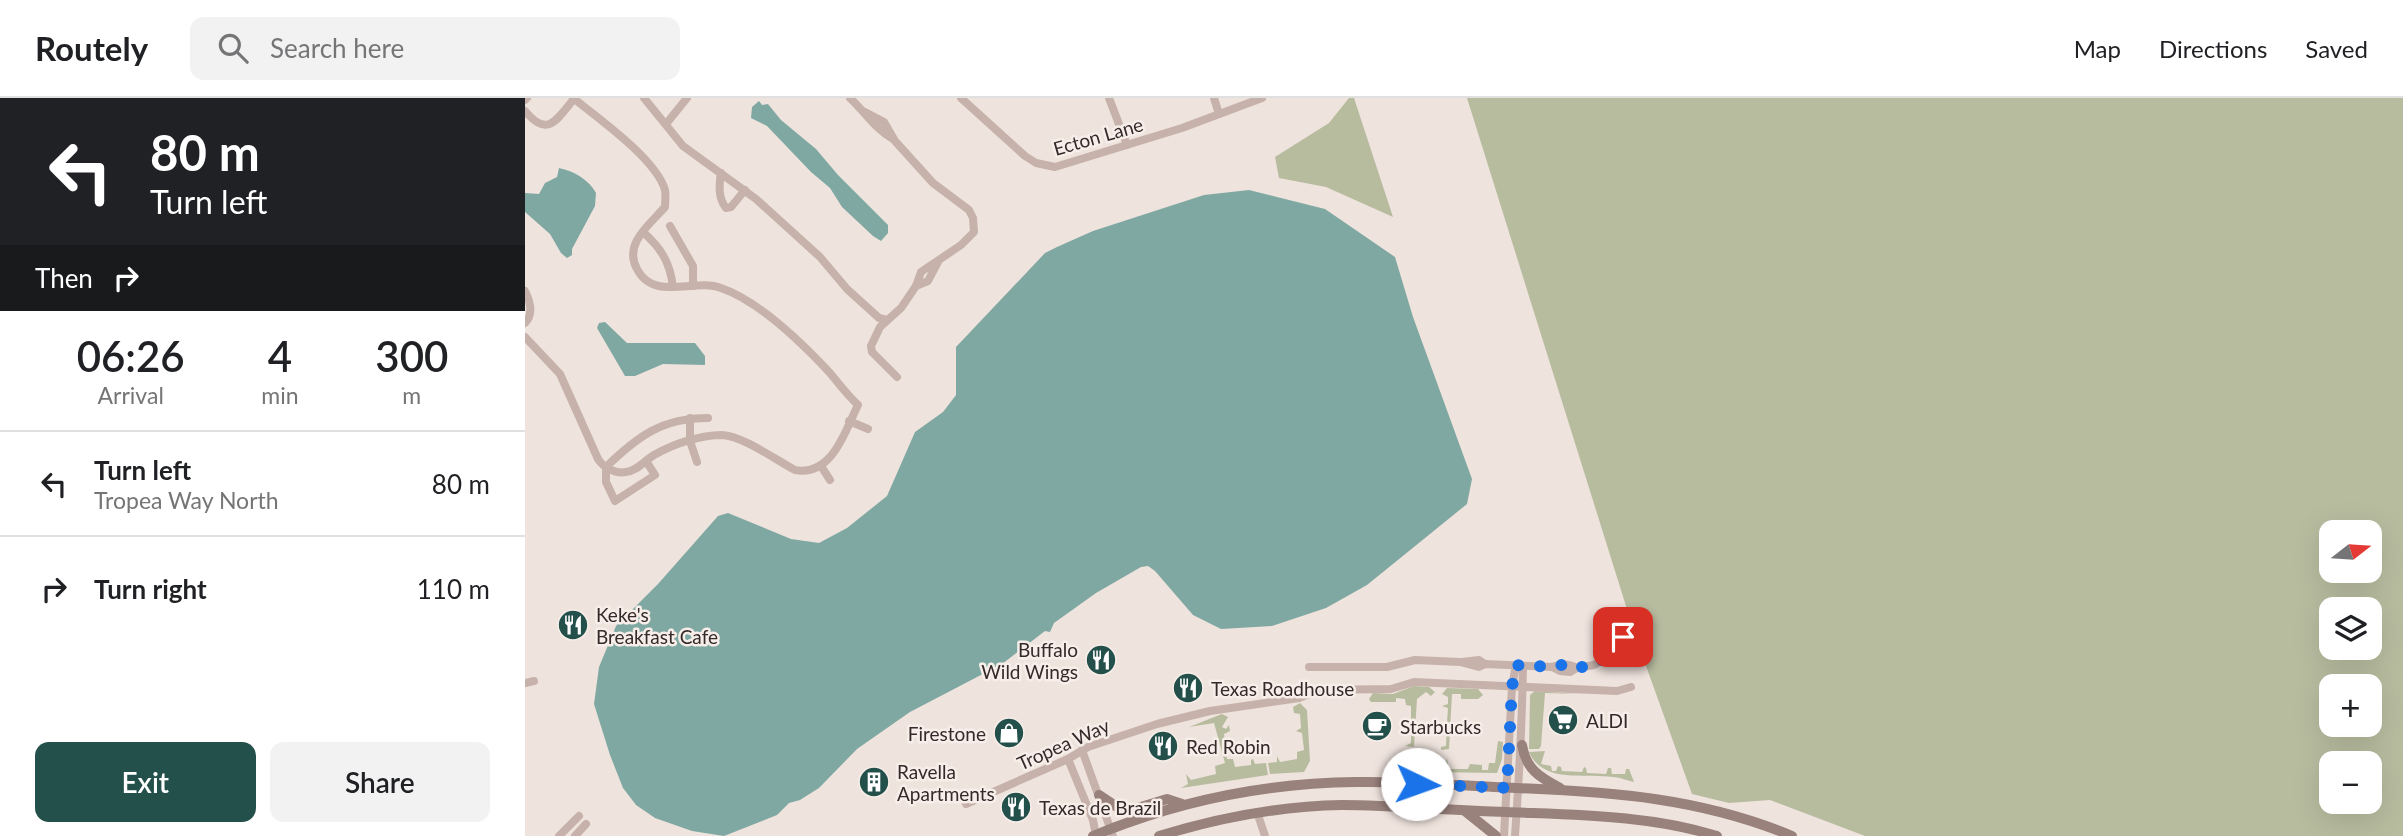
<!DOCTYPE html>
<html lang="en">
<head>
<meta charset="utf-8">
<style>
	body { margin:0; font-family:Lato,sans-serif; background:#f2f2f2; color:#202124; height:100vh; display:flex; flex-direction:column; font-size:26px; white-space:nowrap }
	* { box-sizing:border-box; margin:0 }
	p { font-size:23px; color:#757577 }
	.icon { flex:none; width:38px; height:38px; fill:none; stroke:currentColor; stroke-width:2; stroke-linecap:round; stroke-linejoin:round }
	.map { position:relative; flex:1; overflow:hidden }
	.sheet { display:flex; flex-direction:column; background:#fff; width:525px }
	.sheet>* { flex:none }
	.banner { background:#202124; color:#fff; overflow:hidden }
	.needle { width:46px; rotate:73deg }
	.fabs { position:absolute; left:1794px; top:422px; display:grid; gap:14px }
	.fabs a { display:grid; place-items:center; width:63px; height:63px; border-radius:14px; background:#fff; box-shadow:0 7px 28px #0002; font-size:35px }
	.pin { position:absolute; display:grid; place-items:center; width:60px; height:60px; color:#fff; margin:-30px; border-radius:14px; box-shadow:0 4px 10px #0006 }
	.me { position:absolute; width:77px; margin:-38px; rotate:93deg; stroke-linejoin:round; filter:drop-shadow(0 0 5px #0008) }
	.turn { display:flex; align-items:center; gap:24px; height:147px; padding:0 35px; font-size:32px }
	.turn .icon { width:91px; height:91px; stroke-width:2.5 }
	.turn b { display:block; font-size:49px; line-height:60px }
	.then { display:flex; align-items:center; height:66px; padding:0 35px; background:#0003; gap:14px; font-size:26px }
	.eta { display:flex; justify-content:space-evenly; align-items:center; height:119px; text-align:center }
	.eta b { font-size:42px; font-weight:600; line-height:49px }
	.cta { display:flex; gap:14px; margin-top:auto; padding:14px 35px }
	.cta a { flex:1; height:80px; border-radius:14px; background:#24504b; color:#fff; font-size:28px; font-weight:600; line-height:80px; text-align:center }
	.cta a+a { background:#f2f2f2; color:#202124 }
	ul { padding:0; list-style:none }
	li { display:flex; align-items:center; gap:21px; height:105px; padding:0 35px; border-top:2px solid #e0e0e0 }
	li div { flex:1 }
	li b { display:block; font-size:26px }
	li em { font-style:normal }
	header { display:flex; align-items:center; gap:42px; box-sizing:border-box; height:98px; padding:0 35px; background:#fff; border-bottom:2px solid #e0e0e0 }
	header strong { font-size:33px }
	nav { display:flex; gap:38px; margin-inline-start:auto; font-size:24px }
	.search { width:490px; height:63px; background:#f2f2f2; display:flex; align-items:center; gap:18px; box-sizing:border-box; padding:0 24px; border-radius:14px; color:#757577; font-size:26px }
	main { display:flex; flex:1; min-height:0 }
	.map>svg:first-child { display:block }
</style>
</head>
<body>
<header>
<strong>Routely</strong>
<div class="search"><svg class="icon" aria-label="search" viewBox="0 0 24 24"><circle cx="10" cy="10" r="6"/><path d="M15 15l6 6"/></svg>Search here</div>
<nav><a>Map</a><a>Directions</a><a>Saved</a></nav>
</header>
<main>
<section class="sheet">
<div class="banner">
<div class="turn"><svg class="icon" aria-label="left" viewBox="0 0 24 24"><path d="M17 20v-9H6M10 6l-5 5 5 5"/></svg><div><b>80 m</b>Turn left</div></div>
<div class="then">Then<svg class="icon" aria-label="right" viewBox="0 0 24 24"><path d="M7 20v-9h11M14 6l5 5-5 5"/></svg></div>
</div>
<div class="eta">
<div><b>06:26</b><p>Arrival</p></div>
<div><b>4</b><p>min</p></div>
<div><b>300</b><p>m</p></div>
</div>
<ul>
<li><svg class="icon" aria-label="left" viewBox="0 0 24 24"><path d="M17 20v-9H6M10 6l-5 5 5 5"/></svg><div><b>Turn left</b><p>Tropea Way North</p></div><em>80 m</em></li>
<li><svg class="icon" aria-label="right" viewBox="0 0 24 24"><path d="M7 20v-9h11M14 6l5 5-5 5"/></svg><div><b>Turn right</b></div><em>110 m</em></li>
</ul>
<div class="cta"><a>Exit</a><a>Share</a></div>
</section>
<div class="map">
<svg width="1878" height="738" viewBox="0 0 1878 738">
	<rect width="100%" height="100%" fill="#efe3dd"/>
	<!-- green -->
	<g fill="#b8bc9f" fill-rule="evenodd">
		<path d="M 824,0 L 829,0 L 868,119 L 801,89 L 754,80 L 750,59 L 804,25 Z"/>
		<path d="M 942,0 L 1878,0 L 1878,738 L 1340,738 L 1245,702 L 1204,705 L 1167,696 L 1111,540 ZM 1806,434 L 1844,434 L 1844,472 L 1806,472 ZM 1806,511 L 1844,511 L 1844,550 L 1806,550 ZM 1806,588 L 1844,588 L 1844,626 L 1806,626 ZM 1806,665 L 1844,665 L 1844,704 L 1806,704 Z"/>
		<path d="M 889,588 L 904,589 L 910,594 L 906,598 L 901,594 L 892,601 L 889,649 L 880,648 L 886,645 L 886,608 L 881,607 L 880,601 L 871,600 L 871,604 L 846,604 L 844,601 L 848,595 L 868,596 Z"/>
		<path d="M 922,590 L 953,591 L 958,597 L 953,601 L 936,601 L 936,596 L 927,596 L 924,651 L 916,652 L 916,649 L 921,648 L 922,628 L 916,627 L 922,624 L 923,610 L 917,608 L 923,606 L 923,599 L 917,596 Z"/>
		<path d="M 1010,593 L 1052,596 L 1020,595 L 1016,648 L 1014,651 L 1004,651 L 1005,597 Z"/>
		<path d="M 775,605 L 782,612 L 785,663 L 779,674 L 745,676 L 743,665 L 752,664 L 752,658 L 755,664 L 772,661 L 772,654 L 779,652 L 777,635 L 771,633 L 776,630 L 775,616 L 769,615 L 768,609 Z"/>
		<path d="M 697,616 L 703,619 L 697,629 L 701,631 L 704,627 L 705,633 L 699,636 L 702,661 L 708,661 L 710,669 L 726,667 L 726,662 L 728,661 L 730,666 L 741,665 L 743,677 L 656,690 L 663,686 L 661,676 L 666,682 L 691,676 L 690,668 L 700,665 L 689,625 L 664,629 Z"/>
		<path d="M 973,643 L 978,644 L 977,661 L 972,675 L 904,674 L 904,665 L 920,666 L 922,660 L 924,671 L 943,671 L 945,666 L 957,667 L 957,672 L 963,672 L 964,665 L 970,665 Z"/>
		<path d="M 1020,653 L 1016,666 L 1026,668 L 1027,673 L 1031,673 L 1033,668 L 1036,669 L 1037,673 L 1057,674 L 1059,669 L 1061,670 L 1062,675 L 1081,676 L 1083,670 L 1086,670 L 1087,676 L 1100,676 L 1101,671 L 1104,671 L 1109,684 C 1103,683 1095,679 1088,679 C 1059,675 1018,686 1004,654 Z"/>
	</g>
	<!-- water -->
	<g fill="#80a8a2">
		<path d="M 234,3 L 237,7 L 243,6 L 256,22 L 291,51 L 313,77 L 363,127 L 363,135 L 356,143 L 348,138 L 317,109 L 305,90 L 286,74 L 242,28 L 226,20 L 227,9 Z"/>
		<path d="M 34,70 C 49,73 64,82 71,95 L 70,108 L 47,151 L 47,157 L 42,160 L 36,155 L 25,136 L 0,114 L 0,95 L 14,96 L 20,85 L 32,79 Z"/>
		<path d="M 724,92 L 800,111 L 870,159 L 888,219 L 947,381 L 942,406 L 842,487 L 801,510 L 747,528 L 696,531 L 668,517 L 630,473 L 623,468 L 616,469 L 571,495 L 529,525 L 525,534 L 520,533 L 477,566 L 385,614 L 332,651 L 294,690 L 275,702 L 264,705 L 252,717 L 199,738 L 167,733 L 130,720 L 111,707 L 98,690 L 85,657 L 69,606 L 74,569 L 91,528 L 133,486 L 193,418 L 203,415 L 266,441 L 294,445 L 322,430 L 362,398 L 390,334 L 418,314 L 431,297 L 431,249 L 520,155 L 532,149 L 568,133 L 679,97 Z"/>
		<path d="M 80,224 L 102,245 L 170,245 L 180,258 L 180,267 L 138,266 L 110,278 L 100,278 L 72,230 L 74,225 Z"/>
	</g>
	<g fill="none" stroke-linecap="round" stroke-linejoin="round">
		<!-- street -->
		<g stroke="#c6b2ab" stroke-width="8">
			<path d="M 119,0 L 158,48 L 231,101 L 295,159 L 322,191 L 354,220 L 362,222"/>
			<path d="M 325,0 C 340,14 350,31 368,41"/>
			<path d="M 436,0 L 500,58 L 511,65 L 530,69 L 657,30 L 737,0"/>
			<path d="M 584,0 L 602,47"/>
			<path d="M 689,0 L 694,16"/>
			<path d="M 0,2 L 2,0"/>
			<path d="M 0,13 C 23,41 32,21 49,1"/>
			<path d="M 340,14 L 359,24 L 370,43 L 408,85 L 444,112 L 448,120 L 449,134 L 436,147 L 396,174 L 391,188 L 376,210 L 355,229 L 346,248 L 347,254 L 372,279"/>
			<path d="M 141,26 L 162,0"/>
			<path d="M 196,75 C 194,87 193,100 201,110 L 206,109 L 220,92"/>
			<path d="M 145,128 L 168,168 L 168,188"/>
			<path d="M 118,134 C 136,150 145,164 148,189"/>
			<path d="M 391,188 L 403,183 L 413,164"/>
			<path d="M 0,193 C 5,203 9,216 0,225"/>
			<path d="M 0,239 L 35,276 L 73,361 C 79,370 90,376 101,374 C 112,373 119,363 129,357 C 148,346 175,337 197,337 C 218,338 251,362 270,372 C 307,379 320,333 333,307 C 322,297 314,286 305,275 C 277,245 234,203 196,190 C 169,180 129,204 112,171 C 98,146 125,126 140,109 C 140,104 141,97 140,92 C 131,61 73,20 48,0"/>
			<path d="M 165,320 L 165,343 L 172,364"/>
			<path d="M 324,323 L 343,331"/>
			<path d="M 121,363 L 130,377 L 90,403 L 81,384 L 81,369 C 113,338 137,320 183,320"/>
			<path d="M 296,368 L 305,382"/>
			<path d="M 937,564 L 954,562 L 960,566"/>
			<path d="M 784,569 L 862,569 L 890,562 L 935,564 L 954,569 L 960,566 L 1027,569 C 1036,566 1043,565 1052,570"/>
			<path d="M 1027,569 L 1035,573 L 1045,574 L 1052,570 L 1069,567 L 1077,562 L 1083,548 L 1098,539"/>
			<path d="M 0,585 L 9,583"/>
			<path d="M 557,652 L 588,738"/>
			<path d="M 543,661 L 568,722 L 571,738"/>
			<path d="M 441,706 L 543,661 L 563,649 L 632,626 L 685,613 L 774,600 L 795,592 L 866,591 L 889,584 L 1092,593 L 1106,589"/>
			<path d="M 732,714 L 740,738"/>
			<path d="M 34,738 L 54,718"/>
			<path d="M 50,738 L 61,726"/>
			<path d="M 979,738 L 987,589 L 991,567"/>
			<path d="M 990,738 C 994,681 997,625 998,568"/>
		</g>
		<!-- secondary -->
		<g stroke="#99817c" stroke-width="10">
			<path d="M 997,647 C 1001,671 1014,679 1035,690"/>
			<path d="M 574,697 L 595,711 L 606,712 L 642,701 L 657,706"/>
			<path d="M 940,713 L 971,738"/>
			<path d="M 568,738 C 652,703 740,685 831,684 C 884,683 938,688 991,690 C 1088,694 1176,700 1267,738"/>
			<path d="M 634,738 C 693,720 754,708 817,707 C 872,707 927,713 981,714 C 1052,717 1124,717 1192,738"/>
		</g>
	</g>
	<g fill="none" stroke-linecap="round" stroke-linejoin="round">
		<!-- route -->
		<path stroke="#1a73e8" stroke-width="12" stroke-dasharray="0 21.6" d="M 892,686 L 982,690 L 987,589 L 991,567 L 1027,569 L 1042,566 L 1052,570 L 1069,567 L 1077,562 L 1083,548 L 1098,539"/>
	</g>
	<!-- icons -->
	<defs>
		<g id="restaurant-disc" transform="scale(1.575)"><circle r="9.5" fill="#24504b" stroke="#f7eee9"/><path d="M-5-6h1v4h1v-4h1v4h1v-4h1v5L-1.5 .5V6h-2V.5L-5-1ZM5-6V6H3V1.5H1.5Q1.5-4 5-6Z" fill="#fff"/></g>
		<g id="supermarket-disc" transform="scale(1.575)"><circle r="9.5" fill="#24504b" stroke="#f7eee9"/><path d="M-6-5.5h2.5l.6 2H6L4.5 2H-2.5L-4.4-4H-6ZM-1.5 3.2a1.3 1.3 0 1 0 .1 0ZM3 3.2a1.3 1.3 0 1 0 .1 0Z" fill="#fff"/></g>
		<g id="cafe-disc" transform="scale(1.575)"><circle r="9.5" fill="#24504b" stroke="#f7eee9"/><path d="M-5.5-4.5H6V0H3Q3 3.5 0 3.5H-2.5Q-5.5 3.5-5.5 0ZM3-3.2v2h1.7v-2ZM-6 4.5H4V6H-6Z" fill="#fff"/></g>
		<g id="shop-disc" transform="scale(1.575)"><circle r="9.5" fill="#24504b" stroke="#f7eee9"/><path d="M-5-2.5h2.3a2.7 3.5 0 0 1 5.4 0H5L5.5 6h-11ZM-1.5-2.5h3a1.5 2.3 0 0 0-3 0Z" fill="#fff"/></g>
		<g id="building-disc" transform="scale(1.575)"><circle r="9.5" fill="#24504b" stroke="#f7eee9"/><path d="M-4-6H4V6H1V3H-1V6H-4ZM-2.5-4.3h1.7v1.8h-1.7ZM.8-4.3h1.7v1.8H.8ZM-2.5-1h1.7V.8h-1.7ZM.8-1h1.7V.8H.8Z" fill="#fff"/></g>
	</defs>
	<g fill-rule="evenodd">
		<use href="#restaurant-disc" x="48" y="527"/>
		<use href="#restaurant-disc" x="576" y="562"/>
		<use href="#restaurant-disc" x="663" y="590"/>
		<use href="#supermarket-disc" x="1038" y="622"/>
		<use href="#cafe-disc" x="852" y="628"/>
		<use href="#shop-disc" x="484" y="635"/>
		<use href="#restaurant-disc" x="638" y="648"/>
		<use href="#building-disc" x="349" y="684"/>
		<use href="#restaurant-disc" x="491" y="709"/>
	</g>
	<g text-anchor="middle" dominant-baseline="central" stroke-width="5" stroke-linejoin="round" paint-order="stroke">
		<!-- street labels -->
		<g font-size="19" fill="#342a29" stroke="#f7eee9">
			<text transform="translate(573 38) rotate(-16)">Ecton Lane</text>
			<text transform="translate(538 646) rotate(-24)">Tropea Way</text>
		</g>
		<!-- poi labels -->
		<g font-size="19" fill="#342a29" stroke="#f7eee9" text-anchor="start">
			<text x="71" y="516">Keke's<tspan x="71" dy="22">Breakfast Cafe</tspan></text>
			<text x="553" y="551" text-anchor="end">Buffalo<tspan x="553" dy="22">Wild Wings</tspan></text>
			<text x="686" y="590">Texas Roadhouse</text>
			<text x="1061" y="622">ALDI</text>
			<text x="875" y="628">Starbucks</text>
			<text x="461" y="635" text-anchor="end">Firestone</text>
			<text x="661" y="648">Red Robin</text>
			<text x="372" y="673">Ravella<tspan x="372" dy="22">Apartments</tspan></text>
			<text x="514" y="709">Texas de Brazil</text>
		</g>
	</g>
</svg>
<div class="fabs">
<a><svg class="needle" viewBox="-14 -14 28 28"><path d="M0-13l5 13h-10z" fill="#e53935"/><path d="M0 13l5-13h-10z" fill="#757577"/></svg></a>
<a><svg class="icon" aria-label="layers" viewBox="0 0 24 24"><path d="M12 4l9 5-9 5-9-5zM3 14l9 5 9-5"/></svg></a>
<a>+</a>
<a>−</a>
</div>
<div class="pin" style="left:1098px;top:539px;background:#d93025"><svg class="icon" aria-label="arrive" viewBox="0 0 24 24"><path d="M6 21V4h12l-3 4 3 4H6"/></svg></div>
<svg class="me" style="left:892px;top:686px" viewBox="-20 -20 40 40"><circle r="19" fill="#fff"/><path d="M0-13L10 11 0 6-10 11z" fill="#1a73e8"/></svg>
</div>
</main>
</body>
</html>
